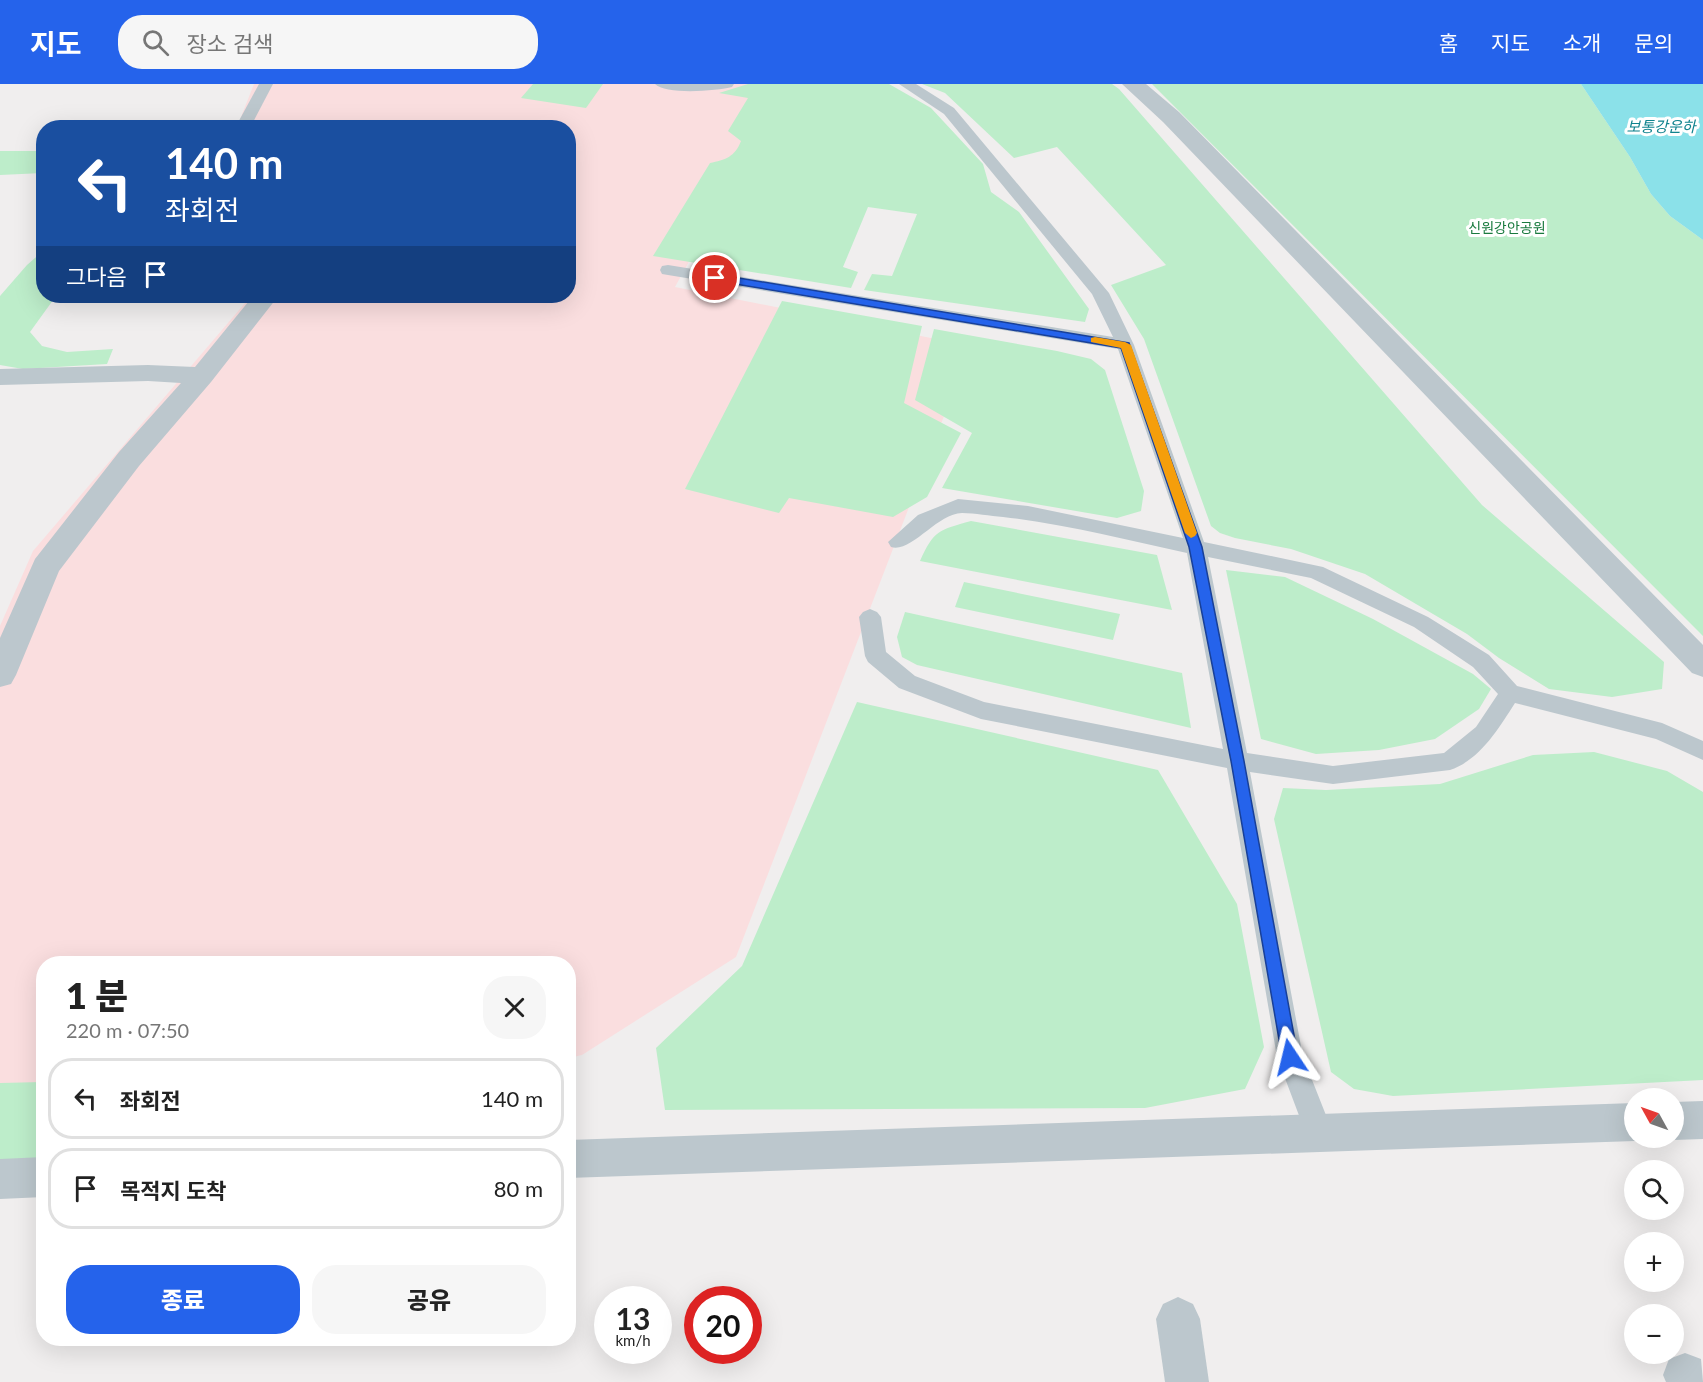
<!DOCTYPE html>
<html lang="ko">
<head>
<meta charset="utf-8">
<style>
	body { margin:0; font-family:Lato,"Noto Sans KR",sans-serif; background:#f6f6f6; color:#222; height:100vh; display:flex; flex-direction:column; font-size:22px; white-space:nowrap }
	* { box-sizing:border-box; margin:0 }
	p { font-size:20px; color:#767676 }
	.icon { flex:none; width:33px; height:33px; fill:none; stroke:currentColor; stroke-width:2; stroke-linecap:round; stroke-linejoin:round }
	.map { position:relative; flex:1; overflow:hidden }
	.side { position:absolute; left:36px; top:872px; width:540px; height:390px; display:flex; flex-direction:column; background:#fff; border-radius:24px; box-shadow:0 6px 24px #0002 }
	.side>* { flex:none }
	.guide { position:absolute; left:36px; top:36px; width:540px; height:183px; border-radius:24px; box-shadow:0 6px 24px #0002; background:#1a4fa0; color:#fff; overflow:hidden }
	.needle { width:39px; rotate:310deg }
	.controls { position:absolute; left:1624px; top:1004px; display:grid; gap:12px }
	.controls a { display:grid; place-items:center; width:60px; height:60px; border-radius:50%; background:#fff; box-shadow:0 6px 24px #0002; font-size:30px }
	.speed { position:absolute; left:594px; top:1202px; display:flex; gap:12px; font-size:30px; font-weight:700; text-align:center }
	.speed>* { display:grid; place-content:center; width:78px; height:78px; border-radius:50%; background:#fff; box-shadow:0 6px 24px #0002; line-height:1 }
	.speed small { font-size:15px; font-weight:400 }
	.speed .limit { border:9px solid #d22; background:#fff; color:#111 }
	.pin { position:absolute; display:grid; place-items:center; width:51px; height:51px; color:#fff; margin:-26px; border:3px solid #fff; border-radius:50%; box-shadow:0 2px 6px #0007 }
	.me { position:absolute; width:66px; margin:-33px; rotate:350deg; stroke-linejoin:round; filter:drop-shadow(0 0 4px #0008) }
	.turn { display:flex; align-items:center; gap:21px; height:126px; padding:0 30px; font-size:27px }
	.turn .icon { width:78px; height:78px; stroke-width:2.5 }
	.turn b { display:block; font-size:42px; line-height:51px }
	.then { display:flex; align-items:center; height:57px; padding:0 30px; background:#0003; gap:12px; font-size:22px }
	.round { display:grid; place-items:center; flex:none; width:63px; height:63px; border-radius:24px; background:#f6f6f6 }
	.headline { display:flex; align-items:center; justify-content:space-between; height:102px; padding:0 30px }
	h1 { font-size:36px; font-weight:800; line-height:45px }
	.action { display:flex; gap:12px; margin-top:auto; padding:12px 30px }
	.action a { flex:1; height:69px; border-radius:24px; background:#2563eb; color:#fff; font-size:24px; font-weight:800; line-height:69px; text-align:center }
	.action a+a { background:#f6f6f6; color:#222 }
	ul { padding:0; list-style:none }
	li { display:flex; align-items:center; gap:18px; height:81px; margin:0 12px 9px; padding:0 18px; border:3px solid #e0e0e0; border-radius:24px }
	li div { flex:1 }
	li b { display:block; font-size:22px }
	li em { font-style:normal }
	header { display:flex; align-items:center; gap:36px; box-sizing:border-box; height:84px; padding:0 30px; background:#2563eb; color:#fff }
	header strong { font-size:28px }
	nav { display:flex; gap:33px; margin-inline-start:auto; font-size:21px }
	.search { width:420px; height:54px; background:#f6f6f6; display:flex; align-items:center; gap:15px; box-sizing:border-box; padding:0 21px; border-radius:24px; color:#767676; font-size:22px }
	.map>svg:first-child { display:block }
</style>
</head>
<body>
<header>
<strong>지도</strong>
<div class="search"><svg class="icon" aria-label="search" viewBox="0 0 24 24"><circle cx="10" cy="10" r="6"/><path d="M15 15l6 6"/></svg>장소 검색</div>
<nav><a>홈</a><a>지도</a><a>소개</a><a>문의</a></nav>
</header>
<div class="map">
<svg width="1703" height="1298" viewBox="0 0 1703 1298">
	<rect width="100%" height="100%" fill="#f0eeee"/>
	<!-- medical -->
	<path fill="#fadedf" d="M 254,0 L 774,0 L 759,50 L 675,203 L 971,262 L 736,873 L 582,971 L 569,974 L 568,879 L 44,879 L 43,1020 L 0,1022 L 0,542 L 33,467 L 251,212 L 568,212 L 568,44 L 237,43 Z"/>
	<!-- green -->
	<g fill="#bdedca">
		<path d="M 533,0 L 603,0 L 586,24 L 521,14 Z"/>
		<path d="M 748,0 L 889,0 L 931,24 L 983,80 L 991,108 L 1019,128 L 1089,225 L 1085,238 L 864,206 L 872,190 L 892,192 L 917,130 L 868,123 L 843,183 L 858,188 L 851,204 L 653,172 L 710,79 C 725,76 735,73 741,57 L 728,47 L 748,14 L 719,9 Z"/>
		<path d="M 922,0 L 1112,0 L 1119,5 L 1482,421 L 1664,578 L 1662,605 L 1612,613 L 1549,605 L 1499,574 L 1467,550 L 1365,490 L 1291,465 L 1235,454 L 1220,449 L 1211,442 L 1144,255 L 1111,201 L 1166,181 L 1057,63 L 1014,74 L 945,9 Z"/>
		<path d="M 1152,0 L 1581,0 L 1630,73 L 1651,110 L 1670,132 L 1703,156 L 1703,552 Z"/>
		<path d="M 0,67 L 43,67 L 43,89 L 0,91 Z"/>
		<path d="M 43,167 L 44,212 L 56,212 L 30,248 L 42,262 L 67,268 L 113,265 L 107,280 L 23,285 L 0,281 L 0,212 L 27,181 Z"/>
		<path d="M 782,217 L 922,242 L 904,319 L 961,349 L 927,413 L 893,433 L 789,414 L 779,429 L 685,405 Z"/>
		<path d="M 934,245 L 1057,267 L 1091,275 L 1105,286 L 1144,407 L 1141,427 L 1117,434 L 942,404 L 972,349 L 915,316 Z"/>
		<path d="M 971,437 L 1157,471 L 1172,526 L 920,477 C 934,446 939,446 971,437 Z"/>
		<path d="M 1226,486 L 1285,493 L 1373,535 L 1473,590 L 1491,605 L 1479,625 L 1435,655 L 1379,666 L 1316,670 L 1261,655 Z"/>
		<path d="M 964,498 L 1120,530 L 1113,556 L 955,523 Z"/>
		<path d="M 905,528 L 1182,589 L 1191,644 L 917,581 L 902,573 L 897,553 Z"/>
		<path d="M 857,618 L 1158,686 L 1237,820 L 1264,963 L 1245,1005 L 1145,1024 L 665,1026 L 656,964 L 742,882 Z"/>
		<path d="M 1594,668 L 1667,687 L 1703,708 L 1703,996 L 1393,1012 L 1354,1005 L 1331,988 L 1274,735 L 1283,704 L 1326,706 L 1440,700 L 1533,671 Z"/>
		<path d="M 43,998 L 43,1076 L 0,1079 L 0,999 Z"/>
	</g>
	<!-- water -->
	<path fill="#8be1e9" d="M 1581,0 L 1703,0 L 1703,156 L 1670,132 L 1651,110 L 1630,73 Z"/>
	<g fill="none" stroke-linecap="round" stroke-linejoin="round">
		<!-- lane -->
		<g fill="#bcc7cd" fill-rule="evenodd">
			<path d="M 259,0 L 273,0 L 250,44 L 235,44 Z"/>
			<path d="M 655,0 L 734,0 L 732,3 C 717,7 665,11 655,0 Z"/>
			<path d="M 899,0 L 916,0 L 954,24 L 1109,209 L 1134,261 L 1204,458 L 1323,483 L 1428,533 L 1489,571 L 1517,602 L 1662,639 L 1703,657 L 1703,676 L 1656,655 L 1515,619 C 1499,644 1480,676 1450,686 L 1333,700 L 1250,688 L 1303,973 L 1333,1049 L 1329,1058 L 1319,1062 L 1309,1058 L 1277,973 L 1227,684 L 981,635 L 899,604 L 868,578 L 865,572 L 859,533 L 863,528 L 870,525 L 877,528 L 881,533 L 886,568 L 915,592 L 984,618 L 1223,665 L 1187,469 C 1126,456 1065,440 1003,433 C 990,432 975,429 962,429 C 936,430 912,469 891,463 L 888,458 L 918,431 L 958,415 L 1028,422 L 1183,454 L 1118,265 L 668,191 L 662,190 L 660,186 L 662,182 L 668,181 L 1113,253 L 1092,210 L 944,30 ZM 1208,473 L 1311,494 L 1414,543 L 1473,583 L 1498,610 L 1476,643 L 1444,669 L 1333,682 L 1247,669 Z"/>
		</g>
		<!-- street -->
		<g fill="#bcc7cd" fill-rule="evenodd">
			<path d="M 1122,0 L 1146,0 L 1179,28 L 1703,561 L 1703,593 L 1692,589 L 1163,38 Z"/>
			<path d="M 253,212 L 273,212 L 276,215 L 211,298 L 139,382 L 59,487 L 16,591 L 11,600 L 0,603 L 0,554 L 35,475 L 119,368 L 181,299 L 148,297 L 0,301 L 0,285 L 148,281 L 195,283 Z"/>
			<path d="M 1703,1017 L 1703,1055 L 1674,1056 L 1667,1053 L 1674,1053 L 1674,1018 Z"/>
			<path d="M 1635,1019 L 1635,1053 L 1645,1053 L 1635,1057 L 568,1094 L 568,1056 Z"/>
			<path d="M 44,1073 L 44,1113 L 0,1115 L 0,1075 Z"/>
			<path d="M 1178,1213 L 1193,1220 L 1200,1235 L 1209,1298 L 1165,1298 L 1156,1235 L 1163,1220 Z"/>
			<path d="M 1685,1269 L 1701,1275 L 1703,1298 L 1666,1298 L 1663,1291 L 1669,1275 Z"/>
		</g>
	</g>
	<!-- route -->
	<path fill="#2563eb" stroke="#184099" stroke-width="1.5" d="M 715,190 L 1129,259 L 1202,463 L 1244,677 L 1298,973 L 1296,979 L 1290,981 L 1284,979 L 1282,973 L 1231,677 L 1189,463 L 1121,264 L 711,196 L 711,191 Z"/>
	<!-- slow -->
	<path fill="#f59e0b" d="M 1095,253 L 1125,258 L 1131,261 L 1197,449 L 1195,452 L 1191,454 L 1185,449 L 1121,264 L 1091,258 L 1091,254 Z"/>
	<g text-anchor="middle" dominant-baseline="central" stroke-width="6" stroke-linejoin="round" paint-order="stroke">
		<!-- far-park labels -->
		<g font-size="14" fill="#197a3e" stroke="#fff">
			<text x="1507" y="143">신원강안공원</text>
		</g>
		<!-- far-water labels -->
		<g font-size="15" font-style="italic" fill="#10838e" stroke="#fff">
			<text x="1661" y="42">보통강운하</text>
		</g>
	</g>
</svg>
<div class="controls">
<a><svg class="needle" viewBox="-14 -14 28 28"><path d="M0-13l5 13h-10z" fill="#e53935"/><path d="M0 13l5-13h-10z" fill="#767676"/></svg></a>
<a><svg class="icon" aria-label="search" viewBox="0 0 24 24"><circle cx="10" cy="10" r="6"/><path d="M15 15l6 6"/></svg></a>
<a>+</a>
<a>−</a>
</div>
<div class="speed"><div>13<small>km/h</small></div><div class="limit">20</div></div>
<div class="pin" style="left:715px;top:194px;background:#d93025"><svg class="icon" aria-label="arrive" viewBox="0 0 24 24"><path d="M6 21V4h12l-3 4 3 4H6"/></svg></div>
<svg class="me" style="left:1290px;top:973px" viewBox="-20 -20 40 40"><path d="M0-17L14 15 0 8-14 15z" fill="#2563eb" stroke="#fff" stroke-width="4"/></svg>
<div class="guide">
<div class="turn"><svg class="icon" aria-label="left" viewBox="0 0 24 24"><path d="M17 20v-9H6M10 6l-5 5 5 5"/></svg><div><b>140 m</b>좌회전</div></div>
<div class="then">그다음<svg class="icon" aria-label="arrive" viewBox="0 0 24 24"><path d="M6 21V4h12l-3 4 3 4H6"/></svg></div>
</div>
<section class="side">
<div class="headline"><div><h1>1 분</h1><p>220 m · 07:50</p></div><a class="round"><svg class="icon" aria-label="close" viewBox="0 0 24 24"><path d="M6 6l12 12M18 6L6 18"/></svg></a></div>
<ul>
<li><svg class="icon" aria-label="left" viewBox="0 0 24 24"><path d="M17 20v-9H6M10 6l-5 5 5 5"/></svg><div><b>좌회전</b></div><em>140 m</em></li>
<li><svg class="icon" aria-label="arrive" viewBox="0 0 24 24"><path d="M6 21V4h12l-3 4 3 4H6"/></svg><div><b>목적지 도착</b></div><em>80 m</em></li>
</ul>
<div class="action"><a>종료</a><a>공유</a></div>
</section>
</div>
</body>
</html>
